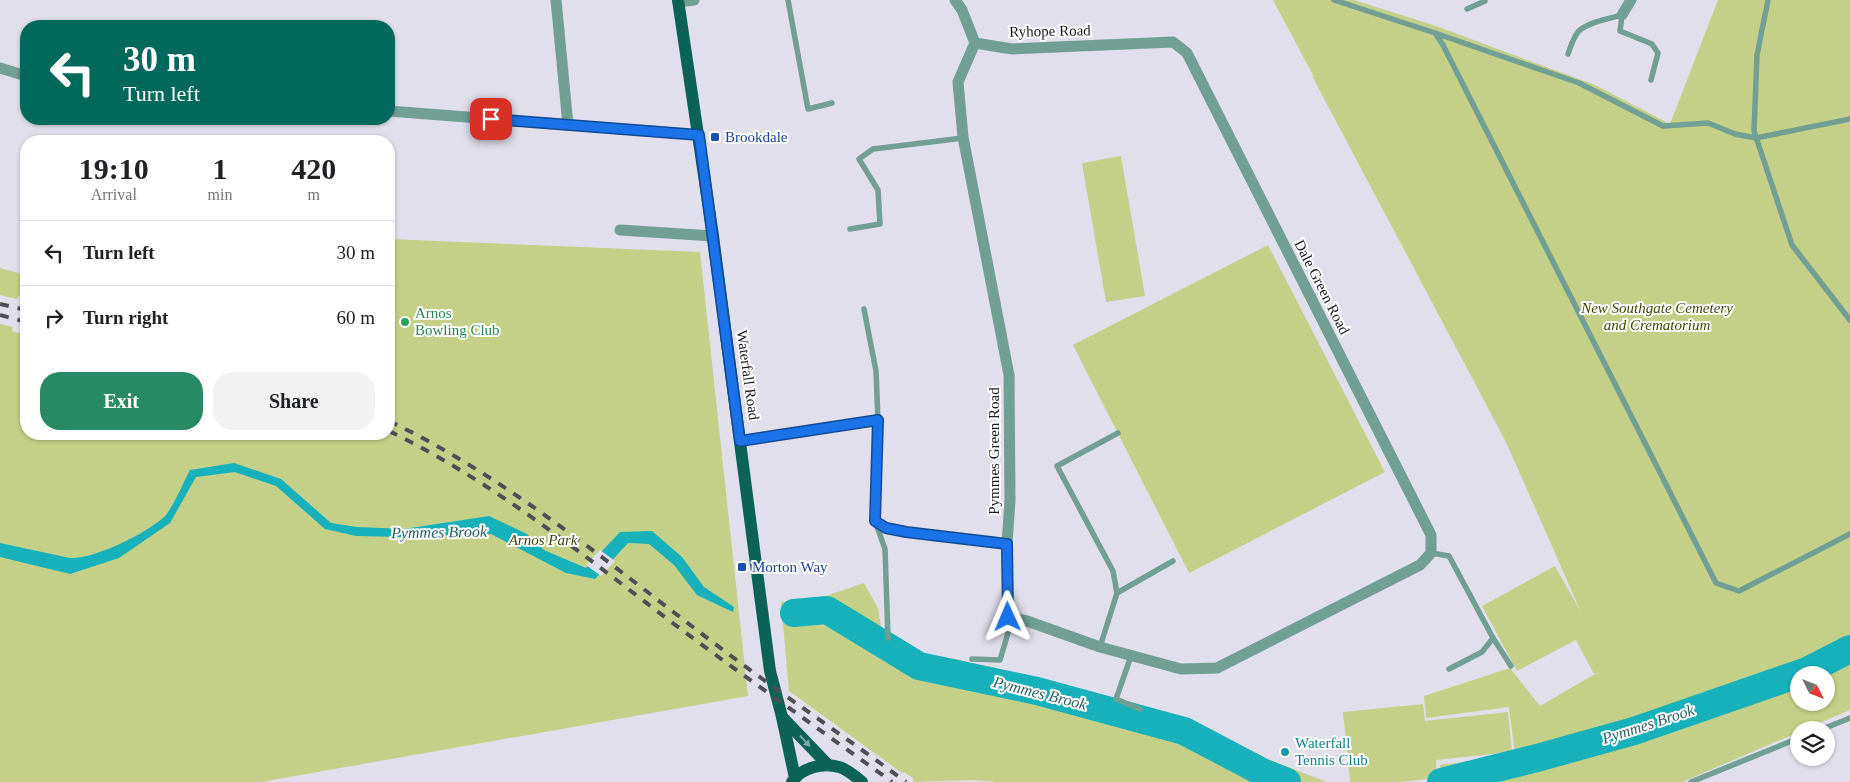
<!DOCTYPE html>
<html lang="en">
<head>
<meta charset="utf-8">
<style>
	body { margin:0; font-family:Georgia,serif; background:#f2f2f2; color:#202124; height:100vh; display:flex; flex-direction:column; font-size:19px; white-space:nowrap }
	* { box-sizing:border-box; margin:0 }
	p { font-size:16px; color:#757577 }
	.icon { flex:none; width:28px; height:28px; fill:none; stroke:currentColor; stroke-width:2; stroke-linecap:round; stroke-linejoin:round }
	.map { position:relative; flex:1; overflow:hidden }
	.drawer { position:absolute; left:20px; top:135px; width:375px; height:305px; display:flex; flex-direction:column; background:#fff; border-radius:20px; box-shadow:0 1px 4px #0004 }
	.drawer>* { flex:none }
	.guide { position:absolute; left:20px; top:20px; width:375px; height:105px; border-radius:20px; box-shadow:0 1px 4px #0004; background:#00695c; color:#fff; overflow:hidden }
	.needle { width:32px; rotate:132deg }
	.controls { position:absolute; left:1790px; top:666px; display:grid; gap:10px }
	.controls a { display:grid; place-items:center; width:45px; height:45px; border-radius:50%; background:#fff; box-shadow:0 1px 4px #0004; font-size:25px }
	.pin { position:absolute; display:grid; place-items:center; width:42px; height:42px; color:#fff; margin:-21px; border-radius:10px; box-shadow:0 2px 8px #0006 }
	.me { position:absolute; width:55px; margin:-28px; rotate:359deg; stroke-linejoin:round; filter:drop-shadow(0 0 4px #0008) }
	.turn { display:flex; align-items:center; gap:18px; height:105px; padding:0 20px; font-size:22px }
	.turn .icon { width:65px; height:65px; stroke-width:2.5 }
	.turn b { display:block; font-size:35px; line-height:42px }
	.eta { display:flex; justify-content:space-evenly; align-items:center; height:85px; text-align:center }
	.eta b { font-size:30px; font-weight:800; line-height:35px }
	.primary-button { display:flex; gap:10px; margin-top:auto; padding:10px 20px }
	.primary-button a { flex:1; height:58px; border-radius:20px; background:#278a64; color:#fff; font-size:20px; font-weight:800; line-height:58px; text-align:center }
	.primary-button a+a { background:#f2f2f2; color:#202124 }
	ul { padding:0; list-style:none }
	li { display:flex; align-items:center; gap:15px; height:65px; padding:0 20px; border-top:1px solid #e0e0e0 }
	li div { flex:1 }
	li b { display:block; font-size:19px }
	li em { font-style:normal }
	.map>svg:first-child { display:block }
</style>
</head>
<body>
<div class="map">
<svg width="1850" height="782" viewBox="0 0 1850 782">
	<rect width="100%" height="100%" fill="#e1dfeb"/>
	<!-- green -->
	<g fill="#c4d087" fill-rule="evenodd">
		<path d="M 1273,0 L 1354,0 L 1436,26 L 1595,85 L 1670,124 L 1718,0 L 1850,0 L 1850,710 L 1803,730 L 1799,730 L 1799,732 L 1682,782 L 1441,782 L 1440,765 L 1515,755 L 1509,707 L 1426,718 L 1424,696 L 1510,668 L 1540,706 L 1593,675 L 1600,673 L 1594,674 L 1576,640 L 1517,671 L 1482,606 L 1555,566 L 1581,612 L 1506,442 L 1312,76 L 1314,77 ZM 1799,675 L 1826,675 L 1826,702 L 1799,702 Z"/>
		<path d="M 1121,156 L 1145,296 L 1106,302 L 1082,163 Z"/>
		<path d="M 389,239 L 700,252 L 748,696 L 261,782 L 0,782 L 0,324 L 13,327 L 12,331 L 26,335 L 26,434 L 389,434 Z"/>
		<path d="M 1268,245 L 1385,472 L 1189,573 L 1073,345 Z"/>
		<path d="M 0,268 L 26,275 L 26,298 L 19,296 L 17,299 L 0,295 Z"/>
		<path d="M 864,583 L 878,608 L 886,655 L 958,659 L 1007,678 L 1192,730 L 1327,782 L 996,782 L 972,780 L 915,782 L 913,781 L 913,778 L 904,772 L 902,773 L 789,691 L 781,602 L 826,596 Z"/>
		<path d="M 1423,704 L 1425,721 L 1508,712 L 1512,752 L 1436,760 L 1437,778 L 1400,782 L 1350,782 L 1343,712 Z"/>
	</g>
	<!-- water -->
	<path fill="#16b1ba" d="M 234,463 L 281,479 L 331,523 L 357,527 L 404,529 L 489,516 L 527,534 L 544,550 L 586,568 L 620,532 L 652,531 L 682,557 L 704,587 L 734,607 L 733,612 L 697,595 L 674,565 L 649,544 L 628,543 L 595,579 L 566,573 L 491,534 L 402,537 L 356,536 L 325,529 L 276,486 L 235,472 L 196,477 L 170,523 L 119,558 L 70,574 L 0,557 L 0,543 L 70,558 C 95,559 145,534 164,517 C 172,510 184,481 190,470 Z"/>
	<!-- pier -->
	<path fill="#e1dfeb" d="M 600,550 L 615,561 L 601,576 L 586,565 Z"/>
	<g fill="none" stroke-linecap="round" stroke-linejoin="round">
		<!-- river -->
		<g stroke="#16b1ba" stroke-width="28">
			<path d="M 794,613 L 827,610 L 919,666 L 1037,691 L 1184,731 L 1262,772 L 1287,782"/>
			<path d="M 1441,782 L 1537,758 L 1634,731 L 1807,671 L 1850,649"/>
		</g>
		<!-- service -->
		<g stroke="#719f94" stroke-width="5.5">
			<path d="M 788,0 L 808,109 L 832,103"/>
			<path d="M 1334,0 L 1435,33"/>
			<path d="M 1768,0 L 1757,55 L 1754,131 L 1792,245 L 1850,320"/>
			<path d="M 1467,9 L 1485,1 L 1484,0"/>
			<path d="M 1568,54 C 1571,46 1573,38 1578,32 C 1585,23 1611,18 1622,15 L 1620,31 L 1652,44 L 1658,53 L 1651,80"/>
			<path d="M 1850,119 L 1756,138 L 1735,134 L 1708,123 L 1663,126 L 1579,83 L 1435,33 L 1443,45 L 1716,583 L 1739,591 L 1850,534"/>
			<path d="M 850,229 L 880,224 L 878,190 L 859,159 L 873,149 L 963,138"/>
			<path d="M 864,309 L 876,371 L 878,420 L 875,521 L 886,528 L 906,532 L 1007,544"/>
			<path d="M 741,441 L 878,420"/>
			<path d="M 875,521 L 885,549 L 888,638"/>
			<path d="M 1431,553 L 1449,556 L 1493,638 L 1482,652 L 1449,669"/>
			<path d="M 1117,593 L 1173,561"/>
			<path d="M 1493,638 L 1511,666"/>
			<path d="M 1100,647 L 1117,593 L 1113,571 L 1057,466 L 1118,433"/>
			<path d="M 1131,656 L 1116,699 L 1140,709"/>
			<path d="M 972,659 L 1000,660 L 1008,633 L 1008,617"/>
			<path d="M 1820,730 L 1850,718"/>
			<path d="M 1691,782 L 1799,738"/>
		</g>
		<!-- minor -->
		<g stroke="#719f94" stroke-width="11">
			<path d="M 556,0 L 568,125"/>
			<path d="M 955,0 L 962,10 L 975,43 L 1012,49 L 1173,42 L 1187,53 L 1431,535 L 1431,553 L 1420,565 L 1217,668 L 1181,669 L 1100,647 L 1027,621 L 1008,617 L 1007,544 L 1010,500 L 1009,375 L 963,137 L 958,82 L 975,43"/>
			<path d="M 678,2 L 694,0"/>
			<path d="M 1622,15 L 1631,0"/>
			<path d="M 0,68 L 26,76"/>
			<path d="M 389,111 L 699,135"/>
			<path d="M 620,230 L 713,236"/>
		</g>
		<!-- primary -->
		<g stroke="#0b6356" stroke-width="12">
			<path d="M 678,0 L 713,236 L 770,671 L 782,717 L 795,778"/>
			<path d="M 782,717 L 828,765"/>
			<path d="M 792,782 C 801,768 823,762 839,767 C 847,769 855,776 862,782"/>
		</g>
		<!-- rail -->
		<g stroke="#4f4e54" stroke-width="4" stroke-dasharray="9 9" stroke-linecap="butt">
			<path d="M 0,304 L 26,310"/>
			<path d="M 0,315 L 26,322"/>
			<path d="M 389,421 C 506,477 607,562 710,640 C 774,689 841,734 906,782"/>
			<path d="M 389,431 C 492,481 582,554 674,624 C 746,678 819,729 892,782"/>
		</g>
	</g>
	<!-- one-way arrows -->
	<defs><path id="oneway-solid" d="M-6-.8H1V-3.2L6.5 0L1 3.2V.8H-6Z" transform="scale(1.25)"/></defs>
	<use fill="#79a9a2" href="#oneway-solid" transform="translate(805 741) rotate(47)"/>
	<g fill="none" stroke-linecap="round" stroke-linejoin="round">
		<!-- route casing -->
		<g stroke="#114b97" stroke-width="12">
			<path id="route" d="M 491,119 L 699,135 L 740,441 L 878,420 L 875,521 L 886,528 L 906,532 L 1007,544 L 1008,617"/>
		</g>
		<!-- route -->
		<use href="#route" stroke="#1a73e8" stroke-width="9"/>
	</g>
	<!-- markers -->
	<g fill="#1a4fb4" stroke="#fff" stroke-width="2">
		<rect x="710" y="132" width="10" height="10" rx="2.5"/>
		<rect x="737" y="562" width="10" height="10" rx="2.5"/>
	</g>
	<circle fill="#2e9e5b" stroke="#fff" stroke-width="2" cx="405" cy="322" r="5"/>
	<circle fill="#0f9aa8" stroke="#fff" stroke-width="2" cx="1285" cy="752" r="5"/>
	<g text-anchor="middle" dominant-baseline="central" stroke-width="4" stroke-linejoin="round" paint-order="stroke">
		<!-- street labels -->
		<g font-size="15" fill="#1a191d" stroke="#fff">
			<text transform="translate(1050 31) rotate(-1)">Ryhope Road</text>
			<text transform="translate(1322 287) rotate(63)">Dale Green Road</text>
			<text transform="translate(748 375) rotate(82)">Waterfall Road</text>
			<text transform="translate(994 451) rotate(-90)">Pymmes Green Road</text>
		</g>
		<!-- transit labels -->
		<g font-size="15" fill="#164399" stroke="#fff" text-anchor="start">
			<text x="725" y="137">Brookdale</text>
			<text x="752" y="567">Morton Way</text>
		</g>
		<!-- park labels -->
		<g font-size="15" font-style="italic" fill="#3e4500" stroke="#fff">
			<text x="1657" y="308">New Southgate Cemetery<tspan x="1657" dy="17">and Crematorium</tspan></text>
			<text x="543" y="540">Arnos Park</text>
		</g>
		<!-- leisure labels -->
		<g font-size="15" fill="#27864d" stroke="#fff" text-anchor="start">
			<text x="415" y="313">Arnos<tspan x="415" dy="17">Bowling Club</tspan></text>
		</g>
		<!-- culture labels -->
		<g font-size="15" fill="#0d838f" stroke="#fff" text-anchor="start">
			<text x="1295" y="743">Waterfall<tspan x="1295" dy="17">Tennis Club</tspan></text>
		</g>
		<!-- water labels -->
		<g font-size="16" font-style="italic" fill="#2a6165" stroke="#fff">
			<text transform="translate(439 532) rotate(-1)">Pymmes Brook</text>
			<text transform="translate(1040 693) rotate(14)">Pymmes Brook</text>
			<text transform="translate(1648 724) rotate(-18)">Pymmes Brook</text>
		</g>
	</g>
</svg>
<div class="controls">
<a><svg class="needle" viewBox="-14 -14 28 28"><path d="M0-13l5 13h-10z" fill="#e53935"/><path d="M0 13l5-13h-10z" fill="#757577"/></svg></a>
<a><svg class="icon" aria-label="layers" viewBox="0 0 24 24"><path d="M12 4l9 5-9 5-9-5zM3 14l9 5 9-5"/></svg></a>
</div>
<div class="pin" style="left:491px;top:119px;background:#d93025"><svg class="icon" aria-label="arrive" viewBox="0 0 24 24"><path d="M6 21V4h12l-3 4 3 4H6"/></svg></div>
<svg class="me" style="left:1008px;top:617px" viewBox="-20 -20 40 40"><path d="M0-17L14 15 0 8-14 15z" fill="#1a73e8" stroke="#fff" stroke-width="4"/></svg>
<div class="guide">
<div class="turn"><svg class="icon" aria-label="left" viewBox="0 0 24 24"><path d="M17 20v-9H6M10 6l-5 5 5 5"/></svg><div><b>30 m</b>Turn left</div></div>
</div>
<section class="drawer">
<div class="eta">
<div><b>19:10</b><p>Arrival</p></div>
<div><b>1</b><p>min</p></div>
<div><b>420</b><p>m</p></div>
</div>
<ul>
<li><svg class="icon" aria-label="left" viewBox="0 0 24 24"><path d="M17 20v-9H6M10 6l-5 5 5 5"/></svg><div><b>Turn left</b></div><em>30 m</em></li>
<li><svg class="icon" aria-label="right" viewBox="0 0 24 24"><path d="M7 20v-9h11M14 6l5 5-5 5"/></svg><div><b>Turn right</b></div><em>60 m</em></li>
</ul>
<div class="primary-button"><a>Exit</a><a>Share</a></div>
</section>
</div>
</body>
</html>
